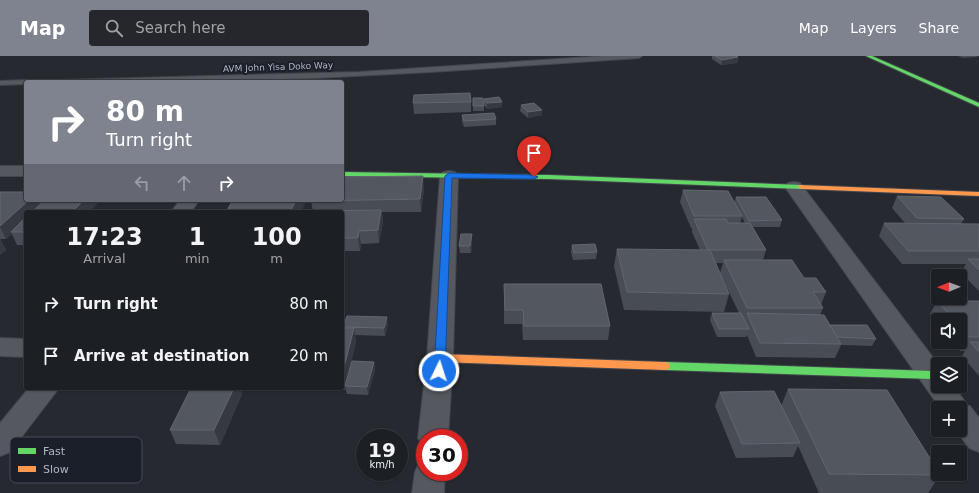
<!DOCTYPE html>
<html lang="en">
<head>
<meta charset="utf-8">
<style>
	body { margin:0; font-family:"DejaVu Sans",sans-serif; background:#25272c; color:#f1f3f6; height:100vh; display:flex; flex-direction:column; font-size:15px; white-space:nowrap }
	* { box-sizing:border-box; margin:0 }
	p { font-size:13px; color:#a0a2a6 }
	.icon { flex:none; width:22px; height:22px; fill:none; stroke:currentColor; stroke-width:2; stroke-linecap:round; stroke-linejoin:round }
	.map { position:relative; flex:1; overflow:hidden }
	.panel { position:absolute; left:24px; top:154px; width:320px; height:180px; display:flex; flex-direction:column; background:#1c1f24; border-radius:4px; box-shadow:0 1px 3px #0004,0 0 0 1px #3a3d41 }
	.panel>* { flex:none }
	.top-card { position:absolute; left:24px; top:24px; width:320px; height:122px; border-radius:4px; box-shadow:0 1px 3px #0004,0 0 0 1px #3a3d41; background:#7f838f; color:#fff; overflow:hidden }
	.needle { width:26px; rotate:269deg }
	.controls { position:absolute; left:931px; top:213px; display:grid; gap:8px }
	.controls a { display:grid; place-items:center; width:36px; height:36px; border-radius:4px; background:#1c1f24; box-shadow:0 1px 3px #0004,0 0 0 1px #3a3d41; font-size:20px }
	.speed { position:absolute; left:356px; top:373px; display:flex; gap:8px; font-size:20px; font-weight:700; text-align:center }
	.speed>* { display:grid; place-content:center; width:52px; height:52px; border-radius:50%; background:#1c1f24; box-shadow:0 1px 3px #0004,0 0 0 1px #3a3d41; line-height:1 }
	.speed small { font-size:10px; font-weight:400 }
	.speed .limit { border:6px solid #d22; background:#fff; color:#111 }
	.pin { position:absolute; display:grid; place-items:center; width:34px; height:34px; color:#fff; margin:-41px -17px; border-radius:50% 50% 50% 0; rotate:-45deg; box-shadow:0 0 4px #0007 }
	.pin .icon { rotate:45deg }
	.me { position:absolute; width:44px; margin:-22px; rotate:4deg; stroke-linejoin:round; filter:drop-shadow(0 0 3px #0008) }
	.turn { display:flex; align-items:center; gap:14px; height:84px; padding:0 16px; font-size:18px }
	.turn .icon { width:52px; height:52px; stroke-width:2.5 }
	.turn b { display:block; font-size:28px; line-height:34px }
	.lanes { display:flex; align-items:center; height:38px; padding:0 16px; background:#0003; justify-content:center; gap:20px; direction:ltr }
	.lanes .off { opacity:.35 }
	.eta { display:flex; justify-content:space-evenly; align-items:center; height:68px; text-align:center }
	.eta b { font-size:24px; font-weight:800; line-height:28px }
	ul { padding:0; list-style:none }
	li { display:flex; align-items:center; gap:12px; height:52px; padding:0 16px }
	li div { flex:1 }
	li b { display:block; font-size:15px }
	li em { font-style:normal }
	header { display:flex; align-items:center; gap:24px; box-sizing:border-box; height:56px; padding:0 20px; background:#7f838f; color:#fff }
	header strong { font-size:19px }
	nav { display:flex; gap:22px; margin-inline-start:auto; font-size:14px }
	.search { width:280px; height:36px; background:#25272c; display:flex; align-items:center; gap:10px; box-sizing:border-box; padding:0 14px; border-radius:4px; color:#a0a2a6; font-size:15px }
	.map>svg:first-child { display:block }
</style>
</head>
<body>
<header>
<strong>Map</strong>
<div class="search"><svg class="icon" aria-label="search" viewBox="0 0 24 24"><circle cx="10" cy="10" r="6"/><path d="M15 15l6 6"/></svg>Search here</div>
<nav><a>Map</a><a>Layers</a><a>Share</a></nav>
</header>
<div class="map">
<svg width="979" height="437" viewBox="0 0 979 437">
	<rect width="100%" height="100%" fill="#262930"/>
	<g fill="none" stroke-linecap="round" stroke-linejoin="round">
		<!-- lane casing -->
		<g stroke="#43464d" stroke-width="2">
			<g id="lane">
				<path d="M 604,0 L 642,0 L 639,2 L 431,16 L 316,22 L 175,26 L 56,26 L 60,24 L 359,16 Z"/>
				<path d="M 26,24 L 30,26 L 26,26 L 26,28 L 0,29 L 0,25 Z"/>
			</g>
		</g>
		<!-- street casing -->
		<g stroke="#43464d" stroke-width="2">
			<g id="street">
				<rect x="0" y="110" width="26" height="10"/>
				<path d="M 449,115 L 455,116 L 458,120 L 453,302 L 448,382 L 425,382 L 425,391 L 423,390 L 418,382 L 427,302 L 440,120 L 443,116 Z"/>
				<path d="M 794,126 L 800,127 L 938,308 L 938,330 L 954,330 L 968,350 L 970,350 L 979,362 L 979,396 L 969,392 L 956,374 L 960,374 L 960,352 L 940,352 L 785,131 L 788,127 Z"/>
				<path d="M 180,144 L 199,144 L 191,156 L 171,156 Z"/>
				<path d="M 0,282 L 26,283 L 26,301 L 0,300 Z"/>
				<path d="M 29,332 L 59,332 L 10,396 L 0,400 L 0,367 Z"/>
				<path d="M 425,405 L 425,416 L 445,416 L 444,437 L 412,437 L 415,416 L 419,407 Z"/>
			</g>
		</g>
		<!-- fast casing -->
		<g stroke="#43464d" stroke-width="2">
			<g id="fast">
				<path d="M 866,0 L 872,0 L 979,47 L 979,51 Z"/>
				<path d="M 342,116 L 549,119 L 802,129 L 806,131 L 802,133 L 549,123 L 342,120 Z"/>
				<path d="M 665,306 L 932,315 L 936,316 L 937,319 L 936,322 L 932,323 L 665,314 L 661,313 L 660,310 L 661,307 Z"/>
			</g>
		</g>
		<!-- slow casing -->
		<g stroke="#43464d" stroke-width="2">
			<g id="slow">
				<path d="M 799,129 L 979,136 L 979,140 L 802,133 L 798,131 Z"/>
				<path d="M 440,298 L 665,306 L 669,307 L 670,310 L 669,313 L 665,314 L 440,306 L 436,305 L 435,302 L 436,299 Z"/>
			</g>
		</g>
		<!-- lane -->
		<use href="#lane" fill="#55585f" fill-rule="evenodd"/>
		<!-- street -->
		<use href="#street" fill="#55585f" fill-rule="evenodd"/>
		<!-- fast -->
		<use href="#fast" fill="#63d668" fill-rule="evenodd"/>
		<!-- slow -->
		<use href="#slow" fill="#ff974d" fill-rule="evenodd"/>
	</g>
	<!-- wall -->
	<g fill="#484c54" fill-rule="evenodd">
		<path d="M 712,0 L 735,0 L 738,1 L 737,7 L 721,9 L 712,3 Z"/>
		<path d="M 958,0 L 977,0 L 977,1 L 963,2 Z"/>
		<path d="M 473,42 L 484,50 L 484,55 L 473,55 Z"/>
		<path d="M 484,43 L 502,46 L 502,51 L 487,53 L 484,48 Z"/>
		<path d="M 471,46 L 471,56 L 414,58 L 413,47 Z"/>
		<path d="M 521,49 L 542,54 L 542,59 L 528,62 L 520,55 Z"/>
		<path d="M 462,59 L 496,63 L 496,69 L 464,71 L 462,65 Z"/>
		<path d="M 424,132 L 421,156 L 382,156 L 383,166 L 379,187 L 361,188 L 360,195 L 342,195 L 342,156 L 313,155 L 311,145 Z"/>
		<path d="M 683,134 L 734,147 L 736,141 L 782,164 L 780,171 L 753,171 L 766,194 L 763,204 L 804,222 L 826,236 L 821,249 L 823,252 L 820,259 L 830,269 L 876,283 L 872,290 L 841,289 L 835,302 L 756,301 L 747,279 L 746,281 L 717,281 L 710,264 L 712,257 L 739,257 L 720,217 L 723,207 L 716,207 L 729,238 L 724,256 L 624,254 L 614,210 L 617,193 L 700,194 L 692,176 L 692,172 L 691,172 L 680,146 ZM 742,161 L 745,167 L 740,167 Z"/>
		<path d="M 0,136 L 41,144 L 42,146 L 45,144 L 98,144 L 99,146 L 26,156 L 26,189 L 17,189 L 12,178 L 6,183 L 0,183 L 6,194 L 0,199 Z"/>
		<path d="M 897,140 L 964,163 L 961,168 L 979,168 L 979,235 L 961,217 L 966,208 L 902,208 L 879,180 L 884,167 L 905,167 L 892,152 Z"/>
		<path d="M 472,178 L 472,185 L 471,197 L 460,197 L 459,190 Z"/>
		<path d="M 572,189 L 597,196 L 596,203 L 573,204 L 571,196 Z"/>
		<path d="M 504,228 L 610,270 L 608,284 L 523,284 L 522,268 L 504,268 Z"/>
		<path d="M 937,245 L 979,245 L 979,320 L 962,300 L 965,295 L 960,295 L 953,286 L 960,286 L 960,264 L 938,264 L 938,268 L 930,258 Z"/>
		<path d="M 388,268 L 385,280 L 355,279 L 356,286 L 347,323 L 374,306 L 375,314 L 368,339 L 347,338 L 345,331 L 345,334 L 242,333 L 242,332 L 342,332 L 342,272 L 343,272 L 343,271 Z"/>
		<path d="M 191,332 L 240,332 L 242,338 L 220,389 L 176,388 L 170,374 Z"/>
		<path d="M 788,333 L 940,419 L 928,437 L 819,437 L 798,390 L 793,401 L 736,402 L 715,350 L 720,336 L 781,350 Z"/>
	</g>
	<!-- shaded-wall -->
	<g fill="#363941">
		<path d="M 738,1 L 737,7 L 721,9 L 722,4 Z"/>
		<path d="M 502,46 L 502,51 L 487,53 L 487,47 Z"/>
		<path d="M 542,54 L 542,59 L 528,62 L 528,56 Z"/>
		<path d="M 423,120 L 424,132 L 421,156 L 420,143 Z"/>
		<path d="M 29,144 L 41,144 L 43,149 L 36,156 L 26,156 L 26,165 L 11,176 L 12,178 L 6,183 L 0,171 L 0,170 Z"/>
		<path d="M 84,144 L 98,144 L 99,146 L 89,156 L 72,156 Z"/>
		<path d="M 296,144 L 307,144 L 301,156 L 290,156 Z"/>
		<path d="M 381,154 L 383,166 L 379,187 L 378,174 Z"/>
		<path d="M 359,175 L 361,188 L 360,195 L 358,182 Z"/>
		<path d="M 472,178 L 472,185 L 471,197 L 470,190 Z"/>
		<path d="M 0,182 L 6,194 L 0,199 Z"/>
		<path d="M 387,261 L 388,268 L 385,280 L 384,272 Z"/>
		<path d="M 354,272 L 356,286 L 345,334 L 342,319 Z"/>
		<path d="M 374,306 L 375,314 L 368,339 L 367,331 Z"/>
		<path d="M 234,332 L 240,332 L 242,338 L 220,389 L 214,374 Z"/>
	</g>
	<!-- building -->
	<g fill="#535760" stroke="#61666f">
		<path d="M 715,0 L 735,0 L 738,1 L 722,4 Z"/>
		<path d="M 470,37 L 471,46 L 413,47 L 414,39 Z"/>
		<path d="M 499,41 L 502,46 L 487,47 L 484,43 Z"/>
		<path d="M 473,42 L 483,42 L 484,50 L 473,50 Z"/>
		<path d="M 534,47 L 542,54 L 528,56 L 521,49 Z"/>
		<path d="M 494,57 L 496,63 L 464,65 L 462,59 Z"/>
		<path d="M 423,120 L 420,143 L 311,145 L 311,144 L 342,144 L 342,121 Z"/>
		<path d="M 683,134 L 728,135 L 742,160 L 694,160 Z"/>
		<path d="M 0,136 L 26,136 L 26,144 L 29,144 L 0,170 Z"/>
		<path d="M 897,140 L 941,141 L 964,163 L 917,162 Z"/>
		<path d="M 736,141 L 766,141 L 782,164 L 749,165 Z"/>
		<path d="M 45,144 L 84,144 L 72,156 L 32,156 Z"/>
		<path d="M 233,144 L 296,144 L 290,156 L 226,156 Z"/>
		<path d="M 381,154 L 378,174 L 359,175 L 358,182 L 342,182 L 342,156 L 306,156 L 306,155 Z"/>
		<path d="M 187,155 L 222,155 L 221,156 L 186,156 Z"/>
		<path d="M 26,161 L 26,176 L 11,176 Z"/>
		<path d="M 694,163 L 726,163 L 728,167 L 750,167 L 766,194 L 708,194 Z"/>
		<path d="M 884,167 L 979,168 L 979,195 L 908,195 Z"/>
		<path d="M 461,178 L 472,178 L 470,190 L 459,190 Z"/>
		<path d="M 595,188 L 597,196 L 574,197 L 572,189 Z"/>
		<path d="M 617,193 L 710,194 L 729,238 L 627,236 Z"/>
		<path d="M 968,203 L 979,203 L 979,214 Z"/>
		<path d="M 724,204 L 792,204 L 804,222 L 816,222 L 826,236 L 813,236 L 823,252 L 747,252 Z"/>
		<path d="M 504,228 L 601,228 L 610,270 L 524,270 L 523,254 L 505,254 Z"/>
		<path d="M 937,245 L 979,245 L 979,281 L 969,281 L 960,271 L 960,264 L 954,264 Z"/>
		<path d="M 712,257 L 741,257 L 749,273 L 719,273 Z"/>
		<path d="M 747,257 L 824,259 L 841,288 L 760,287 Z"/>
		<path d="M 347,260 L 387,261 L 384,272 L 343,271 Z"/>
		<path d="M 830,269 L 867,269 L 876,283 L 837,281 Z"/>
		<path d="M 342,272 L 354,272 L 342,319 Z"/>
		<path d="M 970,286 L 979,286 L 979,296 Z"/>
		<path d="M 352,305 L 374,306 L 367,331 L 345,330 Z"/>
		<path d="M 191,332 L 234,332 L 214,374 L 170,374 Z"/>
		<path d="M 788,333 L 887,334 L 938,415 L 938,418 L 940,418 L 940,419 L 829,418 Z"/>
		<path d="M 774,335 L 800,387 L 742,388 L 720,336 Z"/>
	</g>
	<!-- route -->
	<path fill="#1a73e8" stroke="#114b97" d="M 449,117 L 534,119 L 538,121 L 534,123 L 452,122 L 445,315 L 443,318 L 435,318 L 434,315 L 445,120 Z"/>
	<g text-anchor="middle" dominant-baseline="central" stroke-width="4" stroke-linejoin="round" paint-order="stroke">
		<!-- far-street labels -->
		<g font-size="9" fill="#afb4c2" stroke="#1b1f2a">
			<text transform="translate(278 11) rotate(-2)">AVM John Yisa Doko Way</text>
		</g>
	</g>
	<!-- legend -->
	<rect x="10" y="381" width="132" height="46" rx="6" fill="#1b1f2a" stroke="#474c58" stroke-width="1"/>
	<rect x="18" y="392" width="18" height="6" fill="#63d668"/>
	<rect x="18" y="410" width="18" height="6" fill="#ff974d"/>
	<g font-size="11" fill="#afb4c2">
		<text x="43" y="399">Fast</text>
		<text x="43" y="417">Slow</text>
	</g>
</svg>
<div class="controls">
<a><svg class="needle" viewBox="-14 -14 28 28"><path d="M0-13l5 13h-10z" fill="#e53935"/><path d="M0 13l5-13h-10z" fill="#a0a2a6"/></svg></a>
<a><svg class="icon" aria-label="sound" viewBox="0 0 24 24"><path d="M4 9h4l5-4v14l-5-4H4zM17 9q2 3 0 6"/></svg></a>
<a><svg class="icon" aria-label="layers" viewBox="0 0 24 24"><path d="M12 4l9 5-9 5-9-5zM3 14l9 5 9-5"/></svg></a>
<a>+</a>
<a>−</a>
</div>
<div class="speed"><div>19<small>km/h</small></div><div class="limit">30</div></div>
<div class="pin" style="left:534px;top:121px;background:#d93025"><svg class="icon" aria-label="arrive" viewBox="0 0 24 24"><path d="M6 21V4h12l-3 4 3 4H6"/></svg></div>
<svg class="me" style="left:439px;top:315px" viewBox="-20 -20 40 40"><circle r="17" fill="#1a73e8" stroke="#fff" stroke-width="3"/><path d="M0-11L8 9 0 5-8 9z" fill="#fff"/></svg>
<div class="top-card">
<div class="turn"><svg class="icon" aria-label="right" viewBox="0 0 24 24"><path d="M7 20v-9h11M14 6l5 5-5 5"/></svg><div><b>80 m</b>Turn right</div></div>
<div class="lanes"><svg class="icon off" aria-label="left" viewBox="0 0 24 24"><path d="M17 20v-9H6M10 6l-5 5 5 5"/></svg><svg class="icon off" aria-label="ahead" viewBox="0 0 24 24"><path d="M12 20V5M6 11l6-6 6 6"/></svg><svg class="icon" aria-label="right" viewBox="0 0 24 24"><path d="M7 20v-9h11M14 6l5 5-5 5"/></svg></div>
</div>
<section class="panel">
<div class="eta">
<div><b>17:23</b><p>Arrival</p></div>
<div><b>1</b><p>min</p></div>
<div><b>100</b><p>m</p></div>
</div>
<ul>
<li><svg class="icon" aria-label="right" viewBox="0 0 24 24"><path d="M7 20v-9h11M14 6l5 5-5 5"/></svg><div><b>Turn right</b></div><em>80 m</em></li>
<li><svg class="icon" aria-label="arrive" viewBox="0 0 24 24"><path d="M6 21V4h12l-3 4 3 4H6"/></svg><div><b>Arrive at destination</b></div><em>20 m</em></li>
</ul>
</section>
</div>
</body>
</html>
